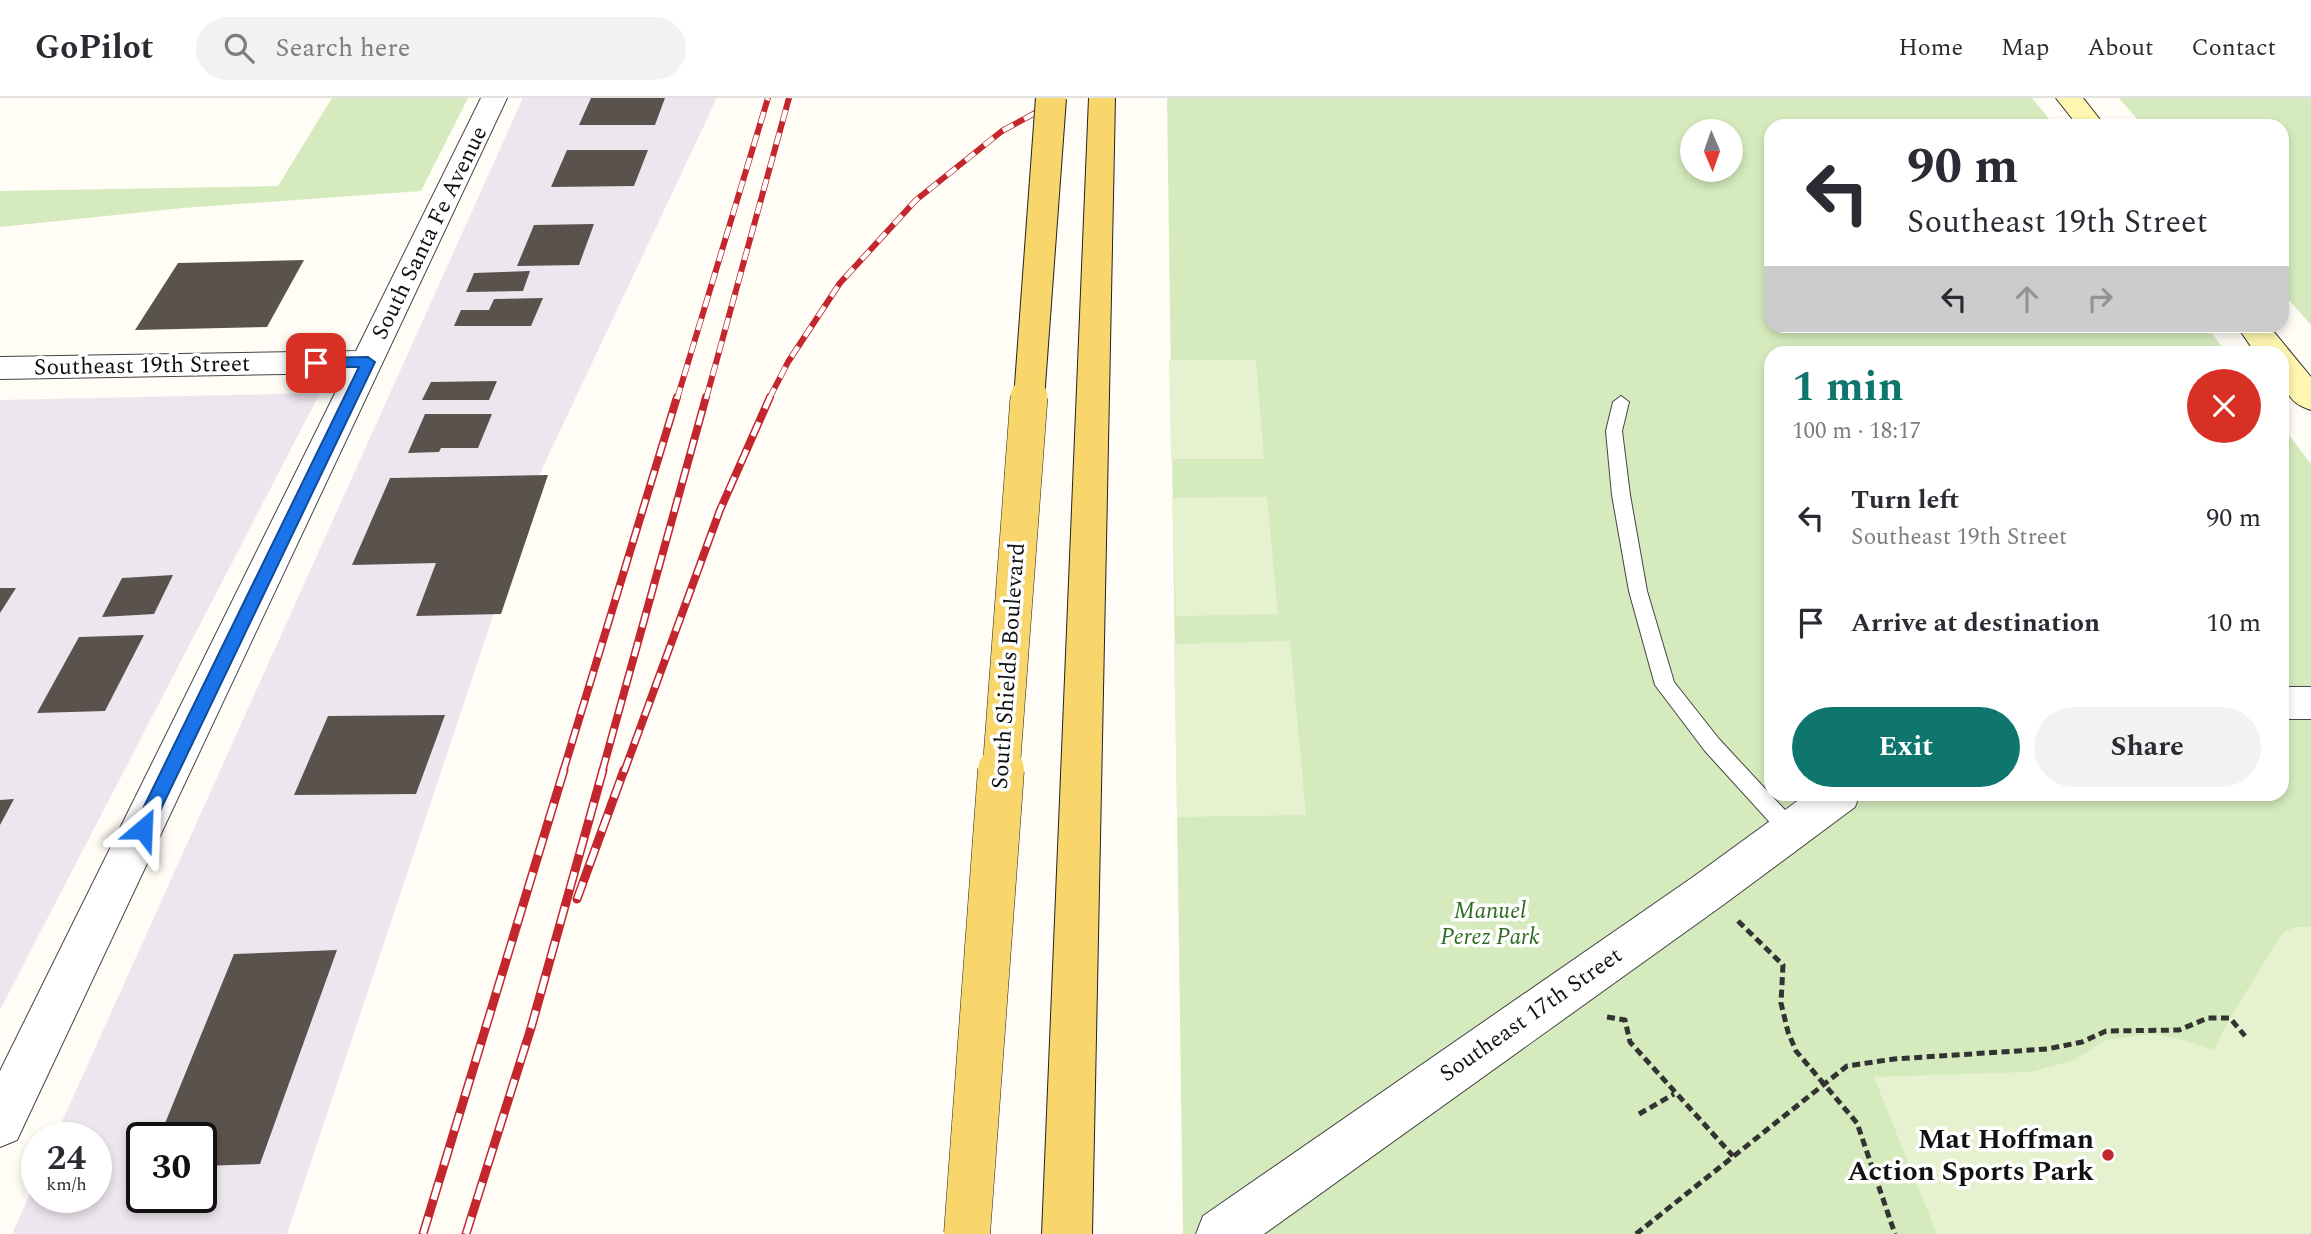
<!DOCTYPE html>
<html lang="en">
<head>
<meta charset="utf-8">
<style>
	body { margin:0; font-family:Spectral,serif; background:#f2f2f3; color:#2b2b33; height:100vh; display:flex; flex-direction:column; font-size:26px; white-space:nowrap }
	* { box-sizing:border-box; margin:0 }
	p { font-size:23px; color:#7c7c81 }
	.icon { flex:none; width:38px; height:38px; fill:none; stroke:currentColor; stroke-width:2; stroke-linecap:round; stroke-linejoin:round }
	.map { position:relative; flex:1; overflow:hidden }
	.details { position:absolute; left:1764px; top:248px; width:525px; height:455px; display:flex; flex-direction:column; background:#fff; border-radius:21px; box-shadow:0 4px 10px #0003 }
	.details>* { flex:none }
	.hud { position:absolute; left:1764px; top:21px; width:525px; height:214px; border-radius:21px; box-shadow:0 4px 10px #0003; background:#fff; color:#2b2b33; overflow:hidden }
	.needle { width:46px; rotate:178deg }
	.controls { position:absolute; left:1680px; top:21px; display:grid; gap:14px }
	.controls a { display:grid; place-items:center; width:63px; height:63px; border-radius:50%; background:#fff; box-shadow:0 4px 10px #0003; font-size:35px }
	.speed { position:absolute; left:21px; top:1024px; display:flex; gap:14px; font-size:35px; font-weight:700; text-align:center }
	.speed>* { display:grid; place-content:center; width:91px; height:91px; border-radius:50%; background:#fff; box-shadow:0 4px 10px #0003; line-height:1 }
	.speed small { font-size:18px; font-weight:400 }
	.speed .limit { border:4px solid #111; border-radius:10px; background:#fff; color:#111 }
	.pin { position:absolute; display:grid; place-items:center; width:60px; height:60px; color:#fff; margin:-30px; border-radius:14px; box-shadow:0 4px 10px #0006 }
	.me { position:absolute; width:77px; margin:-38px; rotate:26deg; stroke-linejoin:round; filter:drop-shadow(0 0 5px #0008) }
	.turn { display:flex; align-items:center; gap:24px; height:147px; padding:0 28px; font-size:32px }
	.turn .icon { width:91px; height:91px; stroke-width:2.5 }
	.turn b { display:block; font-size:49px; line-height:60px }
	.lanes { display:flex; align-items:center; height:66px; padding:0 28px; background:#0003; justify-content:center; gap:35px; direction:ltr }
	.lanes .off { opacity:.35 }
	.round { display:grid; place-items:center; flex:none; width:74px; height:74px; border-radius:37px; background:#f2f2f3 }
	.summary { display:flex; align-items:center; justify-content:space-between; height:119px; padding:0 28px }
	h1 { font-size:42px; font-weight:700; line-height:52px; color:#0f766e }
	.primary-button { display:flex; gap:14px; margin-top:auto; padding:14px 28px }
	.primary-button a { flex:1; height:80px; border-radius:42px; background:#0f766e; color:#fff; font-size:28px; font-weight:700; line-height:80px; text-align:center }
	.primary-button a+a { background:#f2f2f3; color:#2b2b33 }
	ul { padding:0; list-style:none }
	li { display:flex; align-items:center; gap:21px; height:105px; padding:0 28px }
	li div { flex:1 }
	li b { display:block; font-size:26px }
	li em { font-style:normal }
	header { display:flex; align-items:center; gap:42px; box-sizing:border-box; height:98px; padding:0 35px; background:#fff; border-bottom:2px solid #e1e1e2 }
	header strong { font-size:33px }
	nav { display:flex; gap:38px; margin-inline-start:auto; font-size:24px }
	.search { width:490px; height:63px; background:#f2f2f3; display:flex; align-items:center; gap:18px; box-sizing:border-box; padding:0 24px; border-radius:38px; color:#7c7c81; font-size:26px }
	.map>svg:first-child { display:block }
</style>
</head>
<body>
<header>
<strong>GoPilot</strong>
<div class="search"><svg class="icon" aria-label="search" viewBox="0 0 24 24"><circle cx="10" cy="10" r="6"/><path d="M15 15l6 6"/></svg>Search here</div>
<nav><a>Home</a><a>Map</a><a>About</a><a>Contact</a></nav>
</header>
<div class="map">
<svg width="2311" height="1136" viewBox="0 0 2311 1136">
	<rect width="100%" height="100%" fill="#fffdf5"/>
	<!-- industrial -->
	<g fill="#eee6ef" fill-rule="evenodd">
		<path d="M 523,0 L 717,0 L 542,371 L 287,1136 L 12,1136 L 37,1081 L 37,1099 L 96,1099 L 96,1040 L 55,1039 ZM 142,1040 L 201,1040 L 201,1099 L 142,1099 Z"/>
		<path d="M 320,295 L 0,912 L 0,302 Z"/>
	</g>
	<!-- green -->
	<g fill="#d5ebbd" fill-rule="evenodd">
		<path d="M 332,0 L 468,0 L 421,93 L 183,110 L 0,129 L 0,93 L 278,88 Z"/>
		<path d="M 1167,0 L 2032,0 L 2055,28 L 1771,28 L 1771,228 L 2206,228 L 2227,255 L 1771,256 L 1771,696 L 2282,696 L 2282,328 L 2311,366 L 2311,1136 L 1183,1136 ZM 1692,33 L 1731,33 L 1731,72 L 1692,72 Z"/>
		<path d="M 2119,0 L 2311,0 L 2311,227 L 2282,194 L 2282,28 L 2143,28 Z"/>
	</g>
	<!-- pitch -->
	<g fill="#e6f2cf">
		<path d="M 1169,262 L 1256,262 L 1264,361 L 1171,361 Z"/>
		<path d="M 1267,399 L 1278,516 L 1176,518 L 1172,400 Z"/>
		<path d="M 1290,543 L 1306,717 L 1177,719 L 1174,546 Z"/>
		<path d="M 2296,829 L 2311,829 L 2311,1136 L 1937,1136 L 1874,979 L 2030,974 L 2072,963 L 2106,942 L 2151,936 L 2175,940 L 2214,952 L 2230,920 L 2279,840 L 2285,833 Z"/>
	</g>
	<!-- building -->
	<g fill="#5a524d">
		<path d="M 591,0 L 665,0 L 655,27 L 579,27 Z"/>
		<path d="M 567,52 L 648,52 L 634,88 L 551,89 Z"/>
		<path d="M 594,126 L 579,167 L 517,168 L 534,127 Z"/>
		<path d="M 304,162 L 267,229 L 135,232 L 178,165 Z"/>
		<path d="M 530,173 L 523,193 L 466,194 L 474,175 Z"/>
		<path d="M 543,200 L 531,228 L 454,228 L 461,212 L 489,212 L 494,201 Z"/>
		<path d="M 497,283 L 489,302 L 422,302 L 431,284 Z"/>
		<path d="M 425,316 L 492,316 L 478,350 L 441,350 L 439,354 L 408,355 Z"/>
		<path d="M 548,377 L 501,516 L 416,518 L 436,465 L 352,467 L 390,380 Z"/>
		<path d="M 173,477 L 154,516 L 102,519 L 122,480 Z"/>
		<path d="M 0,490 L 16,490 L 0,515 Z"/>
		<path d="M 144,537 L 105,613 L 37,615 L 79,539 Z"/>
		<path d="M 445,617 L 416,696 L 294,697 L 328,618 Z"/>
		<path d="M 14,701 L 0,727 L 0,702 Z"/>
		<path d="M 337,852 L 260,1066 L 201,1068 L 201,1040 L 159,1040 L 234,856 Z"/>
	</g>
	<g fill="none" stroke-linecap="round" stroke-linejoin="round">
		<!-- lane casing -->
		<g stroke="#444" stroke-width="2">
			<path id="lane" d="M 1621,298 L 1629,304 L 1622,333 L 1630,397 L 1647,493 L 1674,584 L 1719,641 L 1798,726 L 1802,733 L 1798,740 L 1791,742 L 1784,740 L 1705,653 L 1655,587 L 1629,493 L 1612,397 L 1606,333 L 1613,304 Z"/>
		</g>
		<!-- street casing -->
		<g stroke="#444" stroke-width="2">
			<g id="street">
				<path d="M 481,0 L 507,0 L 17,1042 L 0,1049 L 0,973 L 345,275 L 0,281 L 0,259 L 356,253 Z"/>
				<rect x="2282" y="589" width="29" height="32"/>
				<path d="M 1807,696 L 1860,696 L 1855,709 L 1723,807 L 1264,1136 L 1196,1136 L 1203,1118 L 1693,779 Z"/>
			</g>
		</g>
		<!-- secondary casing -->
		<g stroke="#333" stroke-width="2">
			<g id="secondary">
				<path d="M 2056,0 L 2083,0 L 2105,28 L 2078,28 Z"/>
				<path d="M 2237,228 L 2269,228 L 2311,279 L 2311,312 C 2282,304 2282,281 2282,256 L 2256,256 Z"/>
			</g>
		</g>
		<!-- primary casing -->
		<g stroke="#222" stroke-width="2">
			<path id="primary" d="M 1089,0 L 1115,0 L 1092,1136 L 1042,1136 Z"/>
		</g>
		<!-- path -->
		<g stroke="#333" stroke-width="5" stroke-dasharray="8 4.5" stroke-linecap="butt">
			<path d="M 1738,823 L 1783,867 L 1781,905 L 1788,934 L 1796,953 L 1857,1025 L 1895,1136"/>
			<path d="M 1607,919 L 1625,922 L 1630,944 L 1733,1058"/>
			<path d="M 1639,1016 L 1674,996"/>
			<path d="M 1636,1136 L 1847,968 L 1894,961 L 2047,951 L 2082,944 L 2106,933 L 2179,932 L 2208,920 L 2230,920 L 2245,938"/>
		</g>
		<!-- lane -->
		<use href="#lane" fill="#fff" fill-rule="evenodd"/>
		<!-- street -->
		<use href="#street" fill="#fff" fill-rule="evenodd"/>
		<!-- secondary -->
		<use href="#secondary" fill="#fff6b0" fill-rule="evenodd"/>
		<!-- primary -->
		<use href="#primary" fill="#f9d66b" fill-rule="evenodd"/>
		<!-- rail-far2 casing -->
		<g stroke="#c4262e" stroke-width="6">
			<g id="rail-far2">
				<path d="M 677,301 L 768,0"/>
				<path d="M 706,301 L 789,0"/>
				<path d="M 769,301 L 788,264 L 840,185 L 916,102 L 1002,33 L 1063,0"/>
			</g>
		</g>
		<!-- rail-far1 casing -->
		<g stroke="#c4262e" stroke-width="8">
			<g id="rail-far1">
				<path d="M 563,674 L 677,299"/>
				<path d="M 602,674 L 706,299"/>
				<path d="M 624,674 L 720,412 L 770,299"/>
			</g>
		</g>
		<!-- rail casing -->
		<g stroke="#c4262e" stroke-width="9">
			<g id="rail">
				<path d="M 577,801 L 624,672"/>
				<path d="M 423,1136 L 564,672"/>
				<path d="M 466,1136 L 531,930 L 603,672"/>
			</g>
		</g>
		<!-- rail-far2 -->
		<use href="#rail-far2" stroke="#fff" stroke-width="4.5" stroke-dasharray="12" stroke-linecap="butt"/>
		<!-- rail-far1 -->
		<use href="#rail-far1" stroke="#fff" stroke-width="5" stroke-dasharray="15" stroke-linecap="butt"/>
		<!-- rail -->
		<use href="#rail" stroke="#fff" stroke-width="6" stroke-dasharray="18" stroke-linecap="butt"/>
		<!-- primary-bridge-far2 casing -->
		<g stroke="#222" stroke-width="32" stroke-linecap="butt">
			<path id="primary-bridge-far2" d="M 1029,301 L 1051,0"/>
		</g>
		<!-- primary-bridge-far1 casing -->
		<g stroke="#222" stroke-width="38" stroke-linecap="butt">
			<path id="primary-bridge-far1" d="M 1001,674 L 1029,299"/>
		</g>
		<!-- primary-bridge casing -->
		<g stroke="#222" stroke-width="47" stroke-linecap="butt">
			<path id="primary-bridge" d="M 967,1136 L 1001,672"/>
		</g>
		<!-- primary-bridge-far2 -->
		<use href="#primary-bridge-far2" stroke="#f9d66b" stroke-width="30"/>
		<!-- primary-bridge-far1 -->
		<use href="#primary-bridge-far1" stroke="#f9d66b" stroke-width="37"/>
		<!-- primary-bridge -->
		<use href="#primary-bridge" stroke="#f9d66b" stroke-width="46"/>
	</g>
	<!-- route -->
	<path fill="#1a73e8" stroke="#114b97" stroke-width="2" d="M 368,259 L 375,264 L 149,736 L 143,738 L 136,736 L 134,731 L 136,725 L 359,269 L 316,269 L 309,265 L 316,260 Z"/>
	<!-- markers -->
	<circle fill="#c4262e" stroke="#fff" stroke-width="2.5" cx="2108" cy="1057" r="7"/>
	<g text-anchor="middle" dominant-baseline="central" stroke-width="7" stroke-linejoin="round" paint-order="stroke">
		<!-- street labels -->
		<g font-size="23" fill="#111" stroke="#fff">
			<text transform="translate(430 135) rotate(-64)">South Santa Fe Avenue</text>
			<text transform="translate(142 268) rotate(-1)">Southeast 19th Street</text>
			<text transform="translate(1009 568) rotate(-86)">South Shields Boulevard</text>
			<text transform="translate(1531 917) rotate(-35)">Southeast 17th Street</text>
		</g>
		<!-- park labels -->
		<g font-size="23" font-style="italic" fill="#2f6b1f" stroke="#fff">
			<text x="1490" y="813">Manuel<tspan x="1490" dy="26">Perez Park</tspan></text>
		</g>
		<!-- near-poi labels -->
		<g font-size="28" font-weight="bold" fill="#111" stroke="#fff" text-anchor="end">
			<text x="2094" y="1041">Mat Hoffman<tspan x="2094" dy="32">Action Sports Park</tspan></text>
		</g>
	</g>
</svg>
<div class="controls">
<a><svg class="needle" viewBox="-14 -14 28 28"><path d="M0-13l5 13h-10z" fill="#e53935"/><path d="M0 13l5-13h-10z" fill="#7c7c81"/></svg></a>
</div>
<div class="speed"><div>24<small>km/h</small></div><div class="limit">30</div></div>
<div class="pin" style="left:316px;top:265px;background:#d93025"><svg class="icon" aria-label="arrive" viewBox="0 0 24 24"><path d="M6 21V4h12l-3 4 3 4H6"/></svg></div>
<svg class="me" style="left:143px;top:731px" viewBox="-20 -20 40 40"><path d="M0-17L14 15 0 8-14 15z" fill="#1a73e8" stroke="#fff" stroke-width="4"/></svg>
<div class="hud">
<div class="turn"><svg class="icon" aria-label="left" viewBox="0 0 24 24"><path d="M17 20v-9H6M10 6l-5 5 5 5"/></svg><div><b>90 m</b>Southeast 19th Street</div></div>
<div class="lanes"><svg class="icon" aria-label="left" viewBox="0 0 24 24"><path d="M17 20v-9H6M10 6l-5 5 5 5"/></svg><svg class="icon off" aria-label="ahead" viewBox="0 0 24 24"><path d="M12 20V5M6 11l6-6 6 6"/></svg><svg class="icon off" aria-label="right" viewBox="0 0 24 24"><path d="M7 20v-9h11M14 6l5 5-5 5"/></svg></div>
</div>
<section class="details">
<div class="summary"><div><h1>1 min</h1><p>100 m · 18:17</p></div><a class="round" style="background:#d93025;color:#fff"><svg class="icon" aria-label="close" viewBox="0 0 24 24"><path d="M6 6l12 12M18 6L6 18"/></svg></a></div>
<ul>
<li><svg class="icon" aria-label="left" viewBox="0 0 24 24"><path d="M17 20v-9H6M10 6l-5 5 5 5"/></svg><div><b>Turn left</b><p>Southeast 19th Street</p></div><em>90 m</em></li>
<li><svg class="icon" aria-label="arrive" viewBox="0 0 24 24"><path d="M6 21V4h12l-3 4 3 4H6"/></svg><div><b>Arrive at destination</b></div><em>10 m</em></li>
</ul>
<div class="primary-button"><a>Exit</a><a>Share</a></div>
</section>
</div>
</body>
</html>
